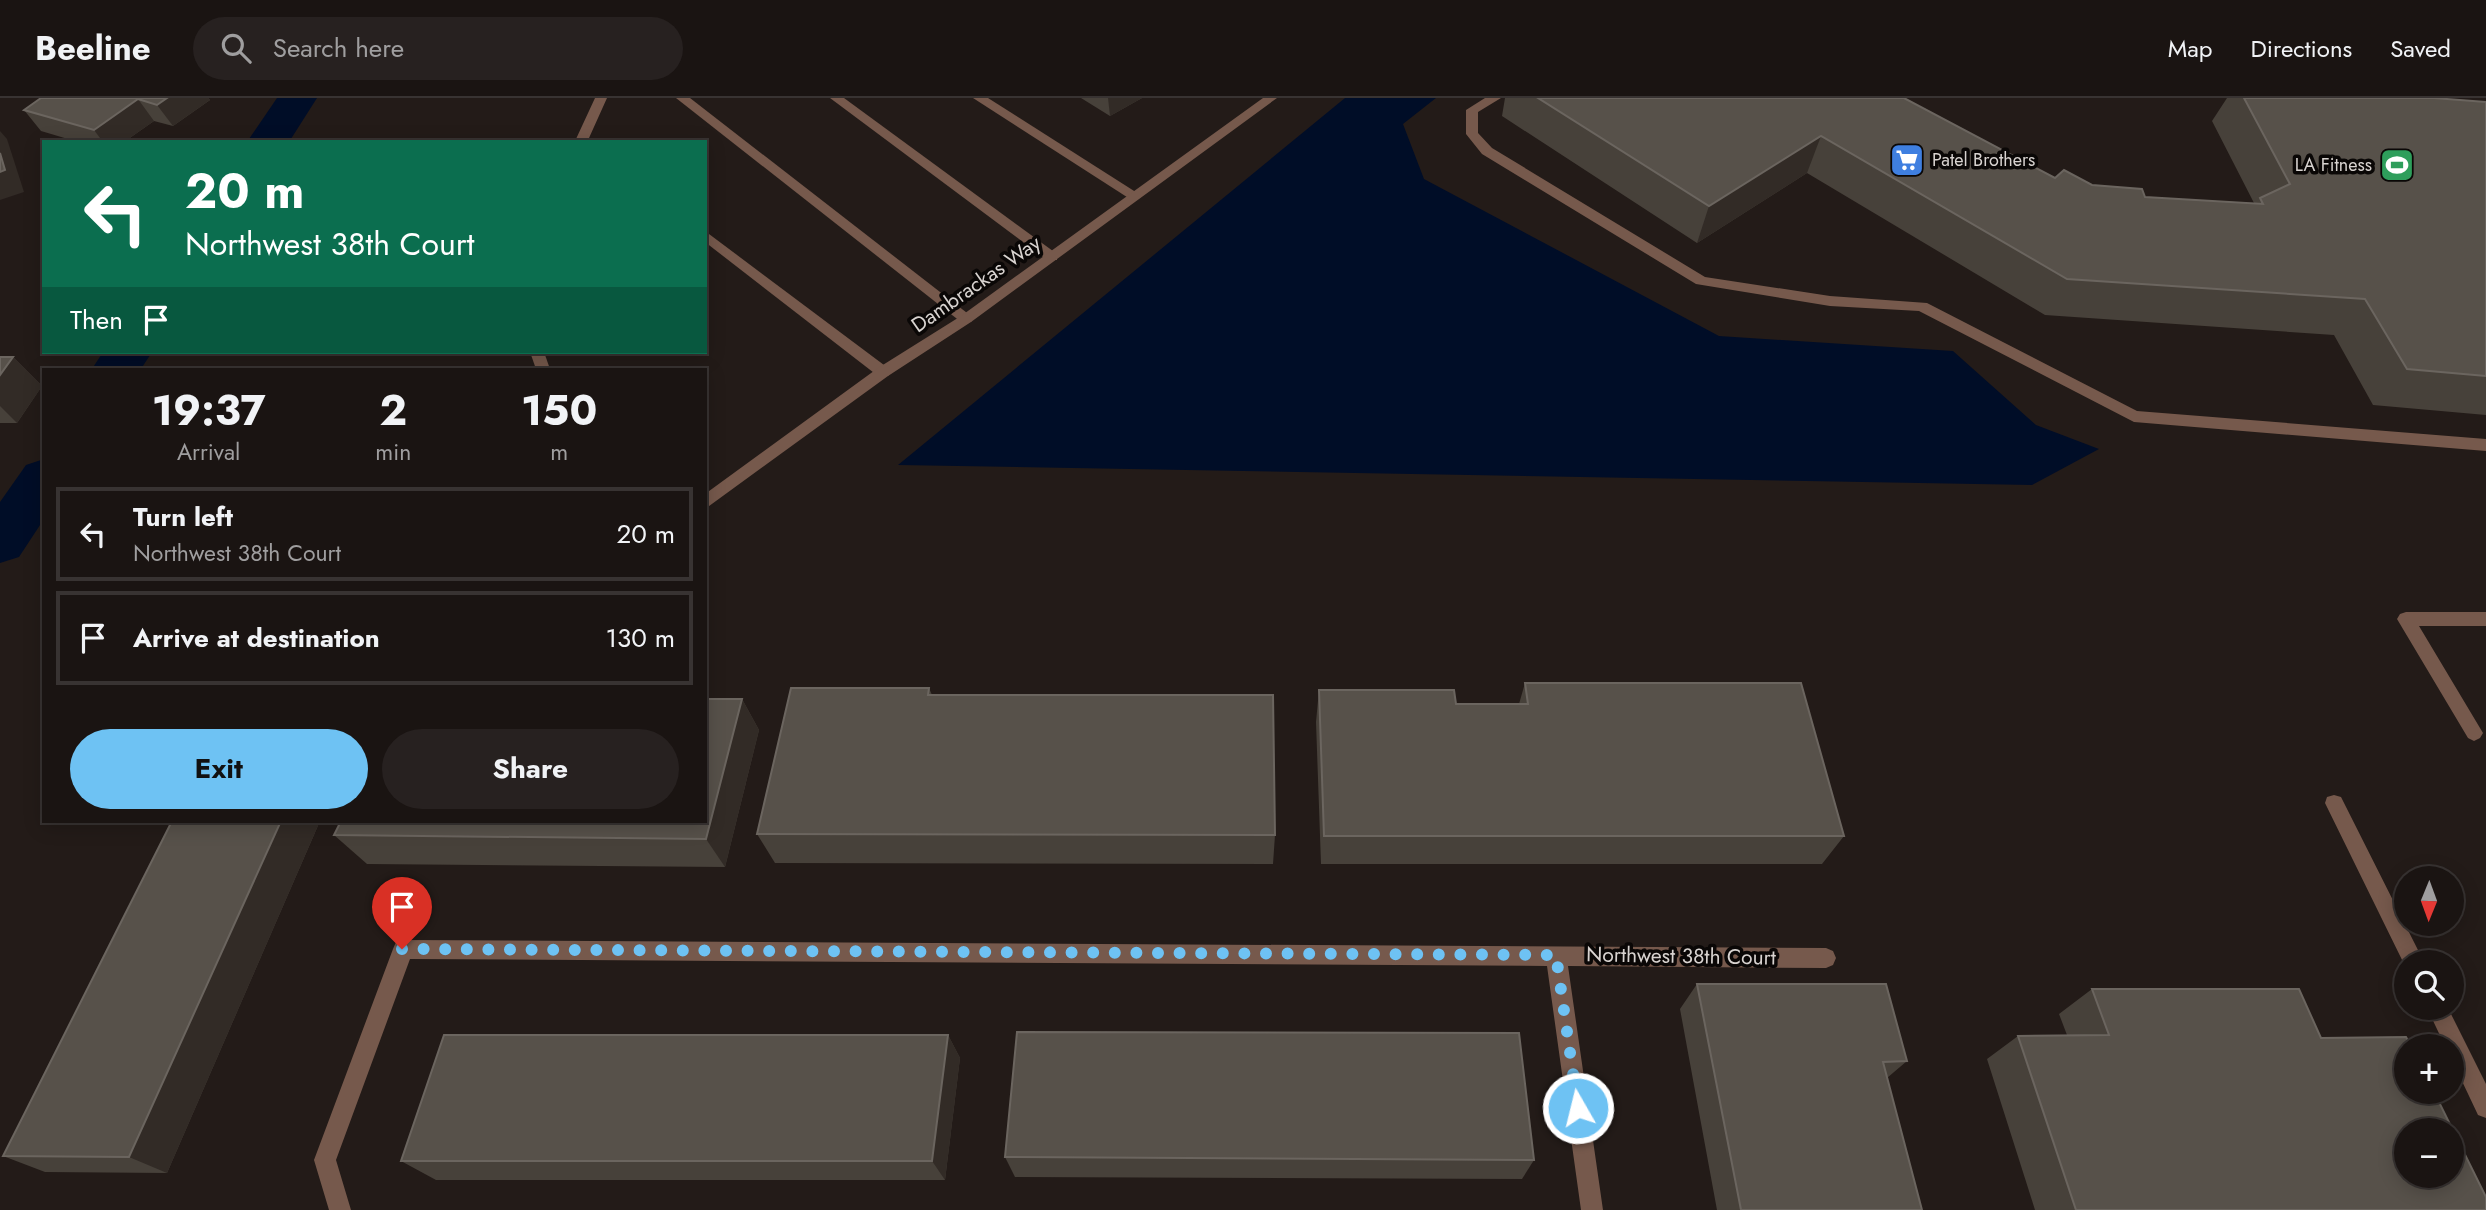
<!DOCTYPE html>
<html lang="en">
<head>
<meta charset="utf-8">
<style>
	body { margin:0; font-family:Jost,sans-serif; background:#272120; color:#f1f3f6; height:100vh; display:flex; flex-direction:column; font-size:26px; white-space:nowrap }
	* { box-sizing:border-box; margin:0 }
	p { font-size:23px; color:#9f9e9f }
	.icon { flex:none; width:38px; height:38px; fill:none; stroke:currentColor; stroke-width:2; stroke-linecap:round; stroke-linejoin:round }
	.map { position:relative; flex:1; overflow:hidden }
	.drawer { position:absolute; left:42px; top:270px; width:665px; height:455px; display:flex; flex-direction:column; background:#1a1412; border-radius:0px; box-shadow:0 4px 18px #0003,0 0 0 2px #383332 }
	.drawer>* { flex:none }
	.hud { position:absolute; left:42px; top:42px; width:665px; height:214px; border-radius:0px; box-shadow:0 4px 18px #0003,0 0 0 2px #383332; background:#0b6e4f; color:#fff; overflow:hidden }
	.needle { width:46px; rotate:181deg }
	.buttons { position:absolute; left:2394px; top:768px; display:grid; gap:14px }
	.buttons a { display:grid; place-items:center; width:70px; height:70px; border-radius:50%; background:#1a1412; box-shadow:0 4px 18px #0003,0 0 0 2px #383332; font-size:35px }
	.pin { position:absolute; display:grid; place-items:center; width:60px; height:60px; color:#fff; margin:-72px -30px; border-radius:50% 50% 50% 0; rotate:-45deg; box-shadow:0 0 7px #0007 }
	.pin .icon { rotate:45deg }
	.me { position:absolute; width:77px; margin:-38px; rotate:352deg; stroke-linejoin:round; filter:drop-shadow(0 0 5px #0008) }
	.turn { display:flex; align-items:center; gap:24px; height:147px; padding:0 28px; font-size:32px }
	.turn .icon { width:91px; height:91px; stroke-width:2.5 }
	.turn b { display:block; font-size:49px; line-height:60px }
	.then { display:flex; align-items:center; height:66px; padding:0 28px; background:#0003; gap:14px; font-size:26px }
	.eta { display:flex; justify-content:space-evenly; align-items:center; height:119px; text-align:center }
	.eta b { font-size:42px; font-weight:700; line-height:49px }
	.primary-button { display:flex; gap:14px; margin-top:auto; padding:14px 28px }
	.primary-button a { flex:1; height:80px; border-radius:42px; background:#6ec2f3; color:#111; font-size:28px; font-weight:700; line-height:80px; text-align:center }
	.primary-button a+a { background:#272120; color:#f1f3f6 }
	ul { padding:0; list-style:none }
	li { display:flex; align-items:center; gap:21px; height:94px; margin:0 14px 10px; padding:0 14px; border:4px solid #383332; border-radius:0px }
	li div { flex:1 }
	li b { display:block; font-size:26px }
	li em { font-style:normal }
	header { display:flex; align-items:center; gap:42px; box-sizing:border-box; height:98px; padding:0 35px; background:#1a1412; border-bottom:2px solid #383332 }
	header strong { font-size:33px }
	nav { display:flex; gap:38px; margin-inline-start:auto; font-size:24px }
	.search { width:490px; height:63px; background:#272120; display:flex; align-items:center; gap:18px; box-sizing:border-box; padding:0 24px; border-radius:38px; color:#9f9e9f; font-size:26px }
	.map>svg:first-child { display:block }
</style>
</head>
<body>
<header>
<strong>Beeline</strong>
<div class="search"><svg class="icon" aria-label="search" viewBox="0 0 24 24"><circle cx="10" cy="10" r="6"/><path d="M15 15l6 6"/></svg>Search here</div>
<nav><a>Map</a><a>Directions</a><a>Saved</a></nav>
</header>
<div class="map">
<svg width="2486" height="1112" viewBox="0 0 2486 1112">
	<rect width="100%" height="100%" fill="#231b18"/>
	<!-- water -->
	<path fill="#000d27" d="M 1345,0 L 1436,0 L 1403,26 L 1424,81 L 1719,238 L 1953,253 L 2036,327 L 2099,351 L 2032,387 L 898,367 Z"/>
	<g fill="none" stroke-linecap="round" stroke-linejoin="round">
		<!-- canal -->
		<g fill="#000d27" fill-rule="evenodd">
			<path d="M 277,0 L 317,0 L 289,44 L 247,44 Z"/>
			<path d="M 103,254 L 152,254 L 141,271 L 92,271 Z"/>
			<path d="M 44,361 L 44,421 L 19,459 L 0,465 L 0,404 L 26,367 Z"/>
		</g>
		<!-- service -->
		<g fill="#76594c" fill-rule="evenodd">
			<path d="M 595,0 L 607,0 L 589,40 L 591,44 L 577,44 L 576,41 Z"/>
			<path d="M 676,0 L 690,0 L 971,218 L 973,221 L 971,224 L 961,224 Z"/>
			<path d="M 830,0 L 844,0 L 1057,156 L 1057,162 L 1047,162 Z"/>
			<path d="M 973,0 L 988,0 L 1142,98 L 1135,102 L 1130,101 Z"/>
			<path d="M 1485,0 L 1501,0 L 1478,14 L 1478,35 L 1492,50 L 1705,179 L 1830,198 L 1927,205 L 2137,313 L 2486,341 L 2486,353 L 2134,324 L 1919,213 L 1830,208 L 1696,186 L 1482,56 L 1466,36 L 1466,12 Z"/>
			<path d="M 705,133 L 888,270 L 891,274 L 888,278 L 878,278 L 705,144 Z"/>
			<path d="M 530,254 L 544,254 L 550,271 L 536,271 Z"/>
			<path d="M 2406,514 L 2486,514 L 2486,528 L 2419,528 L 2480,630 L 2483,635 L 2480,640 L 2474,643 L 2468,640 L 2400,526 L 2397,521 L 2400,516 Z"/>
			<path d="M 2334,697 L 2341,699 L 2424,864 L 2406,864 L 2406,870 L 2325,705 L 2327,699 Z"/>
			<path d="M 2427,910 L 2448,910 L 2486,986 L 2486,1020 L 2478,1017 L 2452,962 L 2452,948 L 2445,948 Z"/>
		</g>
		<!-- minor -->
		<g fill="#76594c" fill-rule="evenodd">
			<path d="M 1263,0 L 1277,0 L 971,224 L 888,278 L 705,411 L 705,396 L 878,270 L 961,218 Z"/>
			<path d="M 403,842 L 1826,850 L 1833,853 L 1836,860 L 1833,867 L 1826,870 L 1568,868 L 1603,1112 L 1581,1112 L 1547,868 L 410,861 L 336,1062 L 351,1112 L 329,1112 L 314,1062 L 393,851 L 396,844 Z"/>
		</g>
	</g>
	<!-- wall -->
	<g fill="#47413a">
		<path d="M 41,0 L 208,0 L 210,2 L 173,28 L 154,23 L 124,44 L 78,44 L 41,33 L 24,12 Z"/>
		<path d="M 1081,0 L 1142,0 L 1110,18 Z"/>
		<path d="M 1505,0 L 1904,0 L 2055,80 L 2092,87 L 2145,99 L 2254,105 L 2212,23 L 2227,0 L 2434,0 L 2486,4 L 2486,317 L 2373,307 L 2334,237 L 2045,217 L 1807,75 L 1697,145 L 1502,18 Z"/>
		<path d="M 0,259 L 13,259 L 42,288 L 17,325 L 0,325 Z"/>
		<path d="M 1525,585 L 1844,738 L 1822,766 L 1321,766 L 1316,624 L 1319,592 L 1456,606 L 1519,606 Z"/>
		<path d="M 929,590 L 932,597 L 1275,737 L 1273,766 L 775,765 L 757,736 Z"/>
		<path d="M 742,601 L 759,632 L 725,769 L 367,766 L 334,737 Z"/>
		<path d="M 172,723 L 320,723 L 167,1075 L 45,1074 L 3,1058 Z"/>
		<path d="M 1697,886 L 1907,963 L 1887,980 L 1922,1112 L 1717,1112 L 1680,911 Z"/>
		<path d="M 2092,891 L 2321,940 L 2486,1112 L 2035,1112 L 1987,961 L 2018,938 L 2067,937 L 2059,916 Z"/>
		<path d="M 948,937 L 960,960 L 945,1082 L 436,1082 L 401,1063 Z"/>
		<path d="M 1005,1059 L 1534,1062 L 1522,1081 L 1015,1079 Z"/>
	</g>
	<!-- shaded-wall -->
	<g fill="#322b26">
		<path d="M 167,0 L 208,0 L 210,2 L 173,28 L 157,7 Z"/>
		<path d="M 1108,0 L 1142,0 L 1110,18 Z"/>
		<path d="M 138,1 L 154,23 L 124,44 L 103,44 L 94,32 Z"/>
		<path d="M 0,33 L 7,41 L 24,94 L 0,102 Z"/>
		<path d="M 1821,38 L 1807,75 L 1697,145 L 1709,108 Z"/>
		<path d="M 13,259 L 42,288 L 17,325 L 0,308 L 0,277 Z"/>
		<path d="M 742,601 L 759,632 L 725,769 L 706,741 Z"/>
		<path d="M 281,723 L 320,723 L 167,1075 L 129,1059 Z"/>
		<path d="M 948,937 L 960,960 L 945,1082 L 932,1063 Z"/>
	</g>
	<!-- building -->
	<g fill="#57514a" stroke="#6b655f" stroke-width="2" fill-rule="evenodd">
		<path d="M 41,0 L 167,0 L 157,7 L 138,1 L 94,32 L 24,12 Z"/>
		<path d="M 1538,0 L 1904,0 L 2055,80 L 2064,72 L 2092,87 L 2142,91 L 2145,99 L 2263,106 L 2260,100 L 2290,86 L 2244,0 L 2434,0 L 2486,4 L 2486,278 L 2407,271 L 2365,201 L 2067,181 L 1821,38 L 1709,108 Z"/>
		<path d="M 0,55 L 5,72 L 0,74 Z"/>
		<path d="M 0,259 L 13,259 L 0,277 Z"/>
		<path d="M 1525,585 L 1801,585 L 1844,738 L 1324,738 L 1319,592 L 1454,592 L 1456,606 L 1528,606 Z"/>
		<path d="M 791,590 L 929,590 L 928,597 L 1273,597 L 1275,737 L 757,736 Z"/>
		<path d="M 705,601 L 742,601 L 706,741 L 334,737 L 341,723 L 705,723 Z"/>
		<path d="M 172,723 L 281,723 L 129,1059 L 3,1058 Z"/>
		<path d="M 1697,886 L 1886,886 L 1907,963 L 1883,964 L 1922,1112 L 1741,1112 Z"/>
		<path d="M 2092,891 L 2299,891 L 2321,940 L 2406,939 L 2411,948 L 2406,948 L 2406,994 L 2434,994 L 2486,1099 L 2486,1112 L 2076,1112 L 2018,938 L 2109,937 ZM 2406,1032 L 2452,1032 L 2452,1078 L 2406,1078 Z"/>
		<path d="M 1017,934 L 1519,935 L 1534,1062 L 1005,1059 Z"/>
		<path d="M 444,937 L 948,937 L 932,1063 L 401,1063 Z"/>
	</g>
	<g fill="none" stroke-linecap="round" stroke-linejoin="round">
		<!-- route -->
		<path stroke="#6ec2f3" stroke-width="12" stroke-dasharray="0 21.6" d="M 402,851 L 1556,857 L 1578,1010"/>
	</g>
	<!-- icons -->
	<defs>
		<g id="supermarket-square" transform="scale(1.75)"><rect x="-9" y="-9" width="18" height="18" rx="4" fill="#3f7fe0" stroke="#0a0706"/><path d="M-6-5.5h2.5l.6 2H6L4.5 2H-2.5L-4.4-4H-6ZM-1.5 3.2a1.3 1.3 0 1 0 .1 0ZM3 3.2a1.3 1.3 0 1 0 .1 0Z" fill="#fff"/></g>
		<g id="stadium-square" transform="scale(1.75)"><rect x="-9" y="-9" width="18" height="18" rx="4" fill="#2e9e5b" stroke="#0a0706"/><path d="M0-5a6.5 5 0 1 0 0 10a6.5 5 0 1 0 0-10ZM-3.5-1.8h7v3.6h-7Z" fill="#fff"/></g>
	</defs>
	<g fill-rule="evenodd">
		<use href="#supermarket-square" x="1907" y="62"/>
		<use href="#stadium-square" x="2397" y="67"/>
	</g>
	<g text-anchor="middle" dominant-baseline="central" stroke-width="7" stroke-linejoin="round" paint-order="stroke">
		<!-- far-poi labels -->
		<g font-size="18" fill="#d8d3d0" stroke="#0a0706" text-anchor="start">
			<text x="1932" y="62">Patel Brothers</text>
			<text x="2372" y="67" text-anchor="end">LA Fitness</text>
		</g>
		<!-- street labels -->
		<g font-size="21" fill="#d8d3d0" stroke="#0a0706">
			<text transform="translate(976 186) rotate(-35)">Dambrackas Way</text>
			<text transform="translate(1681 858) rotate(1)">Northwest 38th Court</text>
		</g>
	</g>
</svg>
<div class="buttons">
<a><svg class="needle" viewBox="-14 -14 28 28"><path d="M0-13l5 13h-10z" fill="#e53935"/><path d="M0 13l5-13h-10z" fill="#9f9e9f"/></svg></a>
<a><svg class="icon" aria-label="search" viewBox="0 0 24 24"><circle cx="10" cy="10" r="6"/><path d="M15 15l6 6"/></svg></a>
<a>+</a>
<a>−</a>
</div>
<div class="pin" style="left:402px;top:851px;background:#d93025"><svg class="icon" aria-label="arrive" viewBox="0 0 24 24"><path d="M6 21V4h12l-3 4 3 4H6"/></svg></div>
<svg class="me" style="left:1578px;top:1010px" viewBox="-20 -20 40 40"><circle r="17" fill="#6ec2f3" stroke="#fff" stroke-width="3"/><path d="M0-11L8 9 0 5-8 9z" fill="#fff"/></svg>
<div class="hud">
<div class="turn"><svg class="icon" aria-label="left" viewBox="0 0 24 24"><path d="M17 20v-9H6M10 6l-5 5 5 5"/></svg><div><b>20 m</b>Northwest 38th Court</div></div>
<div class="then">Then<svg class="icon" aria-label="arrive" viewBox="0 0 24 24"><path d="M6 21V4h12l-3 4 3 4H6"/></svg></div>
</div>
<section class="drawer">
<div class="eta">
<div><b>19:37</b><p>Arrival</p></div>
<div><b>2</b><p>min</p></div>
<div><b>150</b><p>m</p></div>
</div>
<ul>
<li><svg class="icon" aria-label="left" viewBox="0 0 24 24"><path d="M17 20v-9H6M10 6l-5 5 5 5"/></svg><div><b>Turn left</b><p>Northwest 38th Court</p></div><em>20 m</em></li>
<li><svg class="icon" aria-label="arrive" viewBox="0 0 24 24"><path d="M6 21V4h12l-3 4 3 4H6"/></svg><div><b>Arrive at destination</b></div><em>130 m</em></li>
</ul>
<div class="primary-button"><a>Exit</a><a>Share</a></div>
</section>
</div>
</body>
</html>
